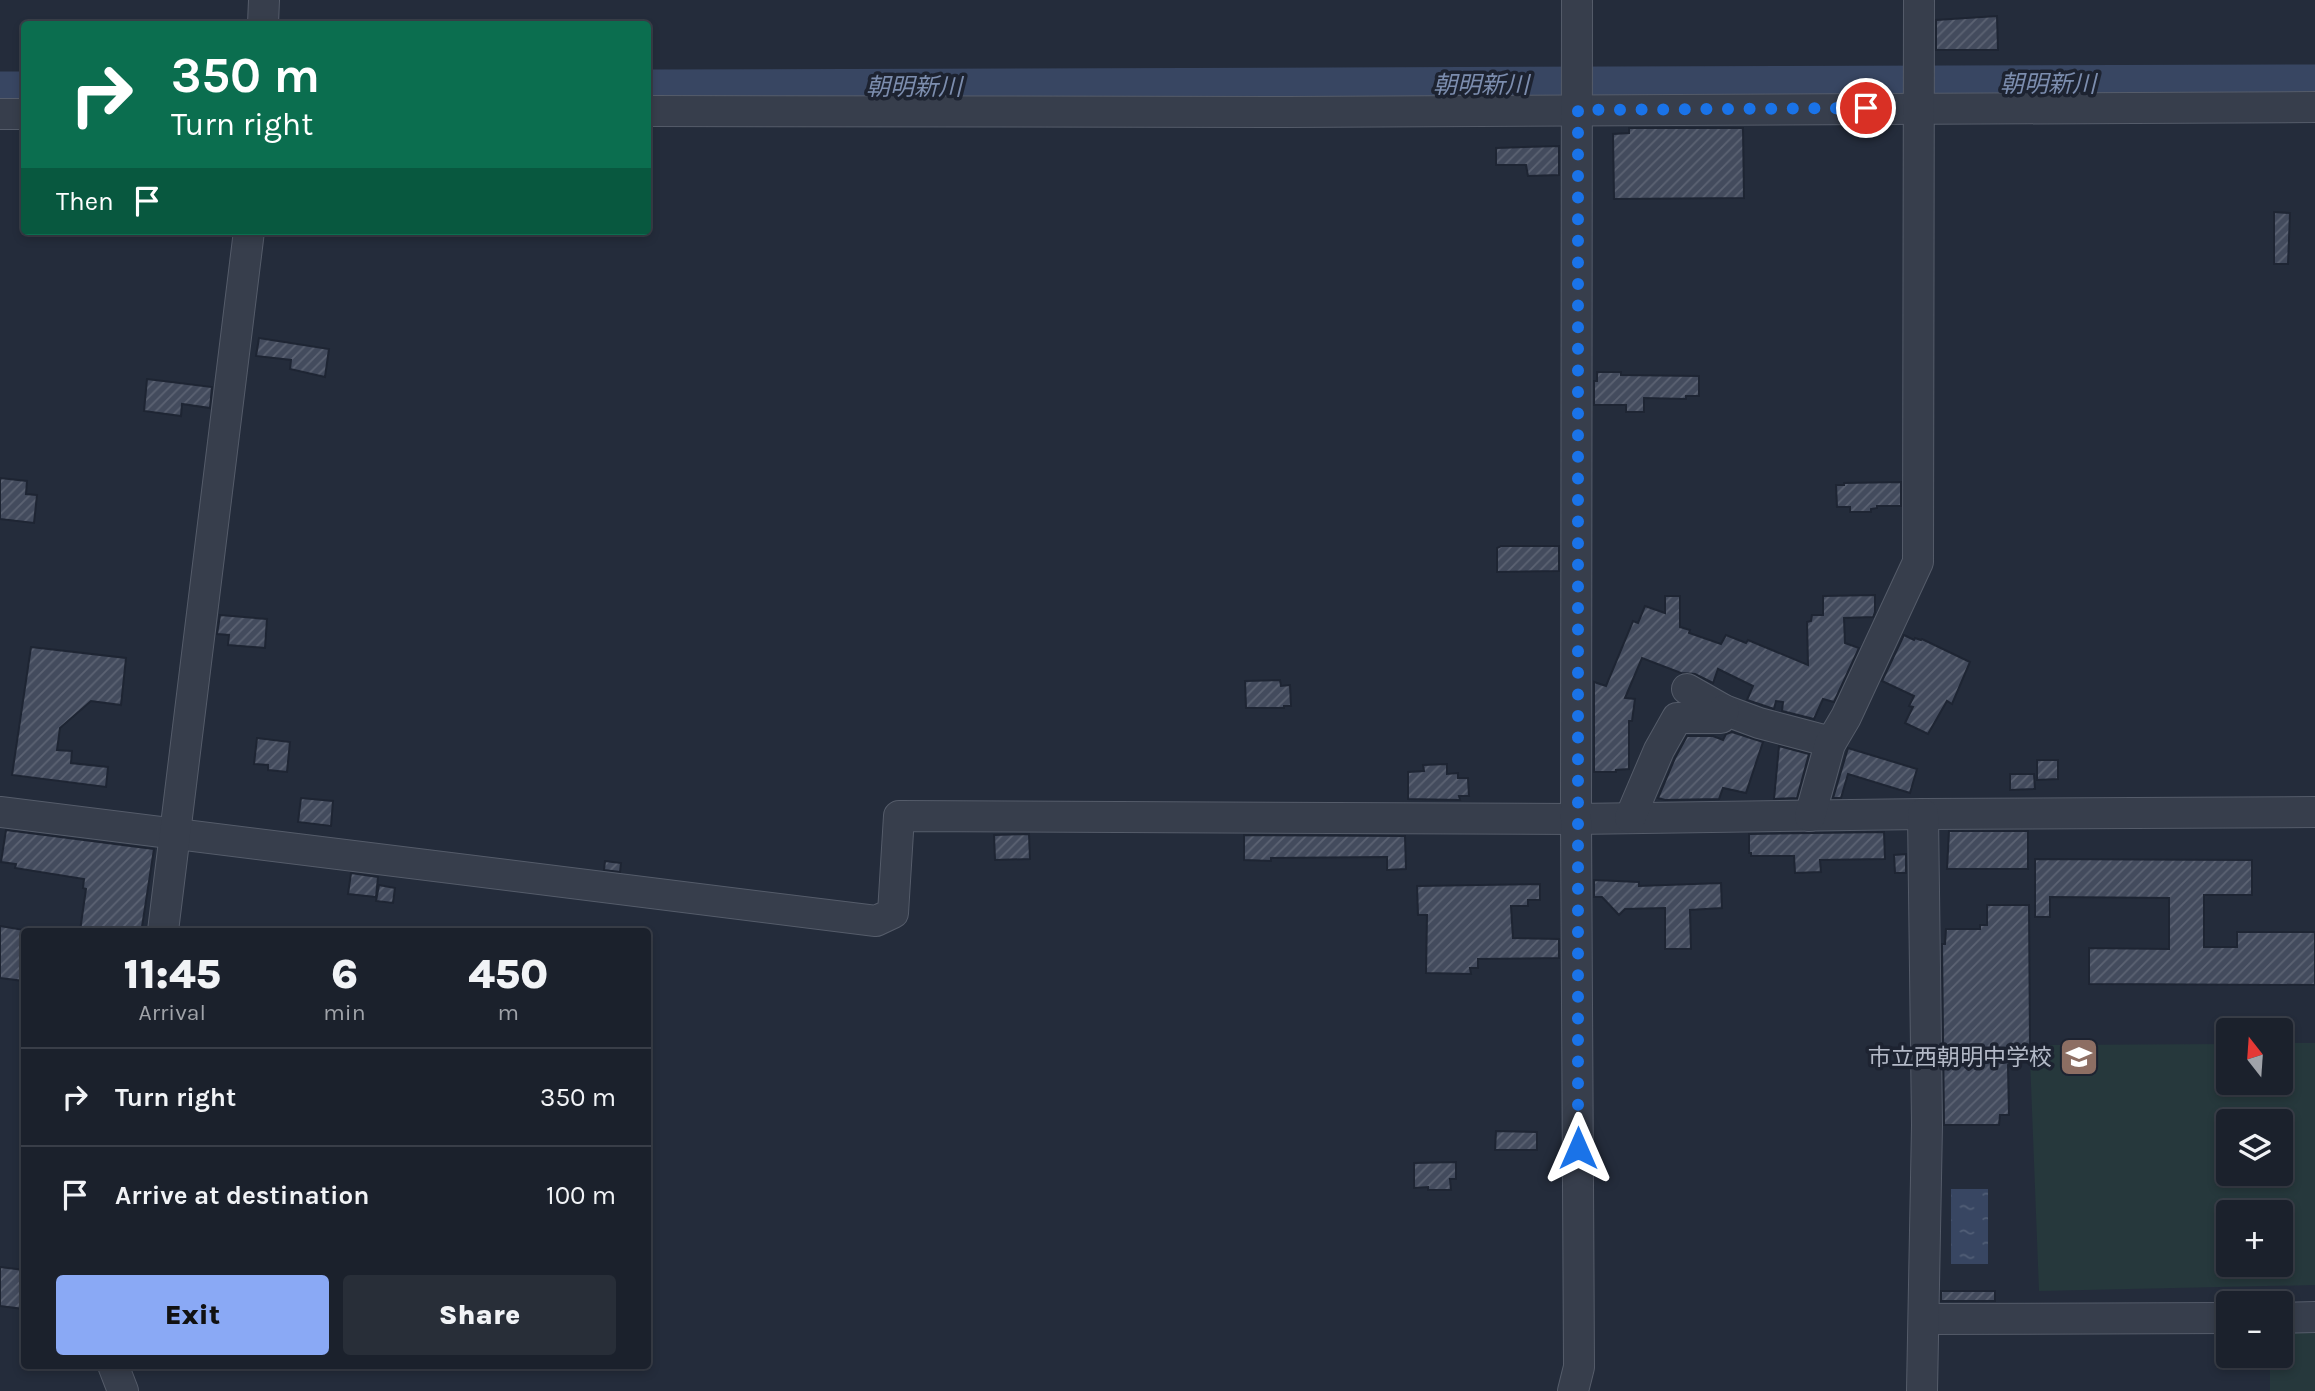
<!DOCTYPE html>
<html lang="en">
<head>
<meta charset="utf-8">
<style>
	body { margin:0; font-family:Karla,"Noto Sans JP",sans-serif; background:#282e38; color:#f1f3f6; height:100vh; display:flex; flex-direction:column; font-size:26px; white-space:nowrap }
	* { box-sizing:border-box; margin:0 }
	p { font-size:23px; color:#a0a3a9 }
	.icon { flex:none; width:38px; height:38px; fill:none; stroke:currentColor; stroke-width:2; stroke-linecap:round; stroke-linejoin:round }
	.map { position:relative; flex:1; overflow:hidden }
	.sheet { position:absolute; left:21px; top:928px; width:630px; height:441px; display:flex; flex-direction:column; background:#1b212c; border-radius:7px; box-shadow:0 4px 10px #0003,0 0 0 2px #393e48 }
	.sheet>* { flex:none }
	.top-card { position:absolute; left:21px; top:21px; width:630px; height:214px; border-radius:7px; box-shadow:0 4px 10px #0003,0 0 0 2px #393e48; background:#0b6e4f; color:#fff; overflow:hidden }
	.needle { width:46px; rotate:343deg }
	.buttons { position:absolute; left:2216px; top:1018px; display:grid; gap:14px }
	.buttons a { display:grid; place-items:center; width:77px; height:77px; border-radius:7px; background:#1b212c; box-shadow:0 4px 10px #0003,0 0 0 2px #393e48; font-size:35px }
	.pin { position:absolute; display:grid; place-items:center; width:60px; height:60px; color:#fff; margin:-30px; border:4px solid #fff; border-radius:50%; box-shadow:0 2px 7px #0007 }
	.me { position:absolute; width:77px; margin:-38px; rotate:0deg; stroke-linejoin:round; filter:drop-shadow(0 0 5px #0008) }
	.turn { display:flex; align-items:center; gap:24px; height:147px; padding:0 35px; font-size:32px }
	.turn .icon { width:91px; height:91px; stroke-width:2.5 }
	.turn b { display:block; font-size:49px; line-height:60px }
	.then { display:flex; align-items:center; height:66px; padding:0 35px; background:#0003; gap:14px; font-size:26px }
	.eta { display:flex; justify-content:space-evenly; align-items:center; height:119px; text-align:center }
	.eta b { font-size:42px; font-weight:800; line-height:49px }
	.action { display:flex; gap:14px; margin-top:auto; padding:14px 35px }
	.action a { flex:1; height:80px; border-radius:7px; background:#8aa9f5; color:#111; font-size:28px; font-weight:800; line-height:80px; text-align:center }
	.action a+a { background:#282e38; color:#f1f3f6 }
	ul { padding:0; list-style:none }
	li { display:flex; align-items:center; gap:21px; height:98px; padding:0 35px; border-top:2px solid #393e48 }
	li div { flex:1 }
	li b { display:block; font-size:26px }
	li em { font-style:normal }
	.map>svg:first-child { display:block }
</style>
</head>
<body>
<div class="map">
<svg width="2315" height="1391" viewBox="0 0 2315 1391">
	<defs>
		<pattern id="water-ripples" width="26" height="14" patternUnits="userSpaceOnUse" patternTransform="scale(1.75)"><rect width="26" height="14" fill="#384662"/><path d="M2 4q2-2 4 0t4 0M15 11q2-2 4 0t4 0" fill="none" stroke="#525f77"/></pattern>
		<pattern id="building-hatch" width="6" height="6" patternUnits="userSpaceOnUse" patternTransform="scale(1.75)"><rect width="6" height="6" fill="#434b5d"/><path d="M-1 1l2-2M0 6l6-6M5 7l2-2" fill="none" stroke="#5c6373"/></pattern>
	</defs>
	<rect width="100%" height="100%" fill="#242c3b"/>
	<!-- grass -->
	<g fill="#26383c" fill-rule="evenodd">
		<path d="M 2280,1043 L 2315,1043 L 2315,1285 L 2039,1291 L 2030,1059 L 2049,1045 L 2228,1044 L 2228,1083 L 2280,1083 ZM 2228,1122 L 2280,1122 L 2280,1174 L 2228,1174 ZM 2228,1213 L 2280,1213 L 2280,1265 L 2228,1265 Z"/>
		<path d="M 2280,1325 L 2315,1325 L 2315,1391 L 2270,1391 L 2270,1356 L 2280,1356 Z"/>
	</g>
	<!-- water -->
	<rect fill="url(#water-ripples)" x="1951" y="1189" width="37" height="75"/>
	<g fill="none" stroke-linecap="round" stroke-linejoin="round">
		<!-- river -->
		<g stroke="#384662" stroke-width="37">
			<path d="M 648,88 L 2315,83"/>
			<path d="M 0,90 L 24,90"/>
		</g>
	</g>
	<!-- building -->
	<g fill="url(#building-hatch)" stroke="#1e2533" stroke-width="2">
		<path d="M 1997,16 L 1998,50 L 1936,50 L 1936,20 Z"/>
		<path d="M 1629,128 L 1743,128 L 1744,198 L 1614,199 L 1613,134 L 1629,133 Z"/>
		<path d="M 1559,146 L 1559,175 L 1528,176 L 1526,165 L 1496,165 L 1496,148 Z"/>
		<path d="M 2274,212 L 2290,213 L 2288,264 L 2274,264 Z"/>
		<path d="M 259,338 L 329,349 L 325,377 L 290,369 L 291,360 L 256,356 Z"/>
		<path d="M 1597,372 L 1621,372 L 1621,375 L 1699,376 L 1699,396 L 1686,396 L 1686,399 L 1644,398 L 1644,412 L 1626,412 L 1626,405 L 1594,405 L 1594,381 L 1597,381 Z"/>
		<path d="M 147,379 L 212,387 L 210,408 L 182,404 L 181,416 L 144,411 Z"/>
		<path d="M 0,478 L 27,481 L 26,494 L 37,495 L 34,523 L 0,519 Z"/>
		<path d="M 1901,482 L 1901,506 L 1877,506 L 1877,508 L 1871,509 L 1871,512 L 1850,512 L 1850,507 L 1837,507 L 1836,485 L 1844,485 L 1844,483 Z"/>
		<path d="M 1501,546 L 1559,546 L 1559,571 L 1497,572 L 1497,548 Z"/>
		<path d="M 1875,595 L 1875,612 L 1873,617 L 1844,618 L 1845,643 L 1859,648 L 1834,702 L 1823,699 L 1814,719 L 1782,711 L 1783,702 L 1776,701 L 1774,709 L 1747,700 L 1753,686 L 1718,669 L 1713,683 L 1695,674 L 1681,673 L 1642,658 L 1625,698 L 1635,699 L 1632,721 L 1629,721 L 1629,769 L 1616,770 L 1616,772 L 1594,772 L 1594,682 L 1606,686 L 1633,621 L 1638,623 L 1645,606 L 1665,613 L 1665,596 L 1680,596 L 1680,627 L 1690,630 L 1689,633 L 1721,644 L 1726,635 L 1746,643 L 1748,640 L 1808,665 L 1807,622 L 1811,621 L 1812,615 L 1823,615 L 1823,596 Z"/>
		<path d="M 220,615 L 267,619 L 265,648 L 228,645 L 229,635 L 217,634 Z"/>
		<path d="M 1904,635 L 1914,640 L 1915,638 L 1921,640 L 1922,639 L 1970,662 L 1952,704 L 1947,701 L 1928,734 L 1905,723 L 1913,707 L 1909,706 L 1914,696 L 1882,681 Z"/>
		<path d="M 31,647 L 126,658 L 121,705 L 91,701 L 60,728 L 57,750 L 72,751 L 71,763 L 108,767 L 106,787 L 12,775 Z"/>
		<path d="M 1280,680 L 1281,686 L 1290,685 L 1291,706 L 1284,706 L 1284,708 L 1246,708 L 1245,681 Z"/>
		<path d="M 1732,732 L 1763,742 L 1746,793 L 1723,788 L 1719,799 L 1665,800 L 1658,798 L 1675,758 L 1687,736 L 1713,736 L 1723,740 L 1726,734 Z"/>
		<path d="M 257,738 L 290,742 L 287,772 L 268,770 L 268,765 L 254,764 Z"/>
		<path d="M 1779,746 L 1809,754 L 1797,798 L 1774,799 Z"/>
		<path d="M 1848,748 L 1917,769 L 1910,793 L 1848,774 L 1841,798 L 1833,798 Z"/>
		<path d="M 2037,760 L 2058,760 L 2058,779 L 2037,780 Z"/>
		<path d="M 1447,764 L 1447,774 L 1458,773 L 1458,778 L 1468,778 L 1469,796 L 1459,796 L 1460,800 L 1408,799 L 1408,772 L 1424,771 L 1423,765 Z"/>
		<path d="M 2010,774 L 2034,774 L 2035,789 L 2010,790 Z"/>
		<path d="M 301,798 L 333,801 L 331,826 L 298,822 Z"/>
		<path d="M 6,830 L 154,849 L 142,927 L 139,927 L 139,931 L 80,931 L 86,889 L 83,888 L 84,879 L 15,868 L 16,864 L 1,862 Z"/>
		<path d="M 1949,831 L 2028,831 L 2028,869 L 1947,869 Z"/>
		<path d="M 1884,832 L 1885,859 L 1820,860 L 1821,872 L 1795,873 L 1794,856 L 1751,856 L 1751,853 L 1749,853 L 1749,834 Z"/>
		<path d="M 1029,834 L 1030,859 L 995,860 L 994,835 Z"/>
		<path d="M 1244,835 L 1405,836 L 1406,869 L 1387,870 L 1387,857 L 1271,858 L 1271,861 L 1244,860 Z"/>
		<path d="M 1906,854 L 1906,873 L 1895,873 L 1894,855 Z"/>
		<path d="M 2035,859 L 2252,860 L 2252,895 L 2204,895 L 2204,947 L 2237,947 L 2237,932 L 2315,932 L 2315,985 L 2089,984 L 2089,948 L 2169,949 L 2169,898 L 2050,897 L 2050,917 L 2035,917 Z"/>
		<path d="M 605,861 L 621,863 L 620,872 L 604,870 Z"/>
		<path d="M 351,873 L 378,877 L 376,897 L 348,894 Z"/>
		<path d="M 1594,880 L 1639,882 L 1639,886 L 1721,883 L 1722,908 L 1690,910 L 1691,949 L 1665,949 L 1665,908 L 1625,909 L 1619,915 L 1602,897 L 1594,897 Z"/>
		<path d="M 1540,884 L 1540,900 L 1528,900 L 1528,906 L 1511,906 L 1513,938 L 1559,939 L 1559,958 L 1478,959 L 1478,968 L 1470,968 L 1471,974 L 1426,973 L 1427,915 L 1418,915 L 1417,886 Z"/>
		<path d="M 379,885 L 395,888 L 393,903 L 376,901 Z"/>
		<path d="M 1987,905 L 2029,905 L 2030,1045 L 2008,1065 L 2009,1115 L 2000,1115 L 1999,1125 L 1944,1125 L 1942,944 L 1945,944 L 1946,929 L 1980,929 L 1980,925 L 1987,925 Z"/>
		<path d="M 0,926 L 24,930 L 24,981 L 0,978 Z"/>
		<path d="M 1496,1131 L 1537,1132 L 1537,1150 L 1495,1150 Z"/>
		<path d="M 1456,1162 L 1456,1179 L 1450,1179 L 1451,1190 L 1428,1190 L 1428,1187 L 1414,1188 L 1414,1163 Z"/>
		<path d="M 0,1267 L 24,1270 L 24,1309 L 0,1306 Z"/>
		<rect x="1941" y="1291" width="54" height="10"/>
	</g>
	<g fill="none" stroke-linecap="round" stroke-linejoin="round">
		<!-- minor casing -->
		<g stroke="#555c6a" stroke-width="32">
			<g id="minor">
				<path d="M 263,24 L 264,0"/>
				<path d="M 648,111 L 1287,112 L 2315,107"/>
				<path d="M 0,114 L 24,114"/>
				<path d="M 1687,689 L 1724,710 L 1759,723 L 1831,742"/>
				<path d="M 0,812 L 876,921 L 893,913 L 899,816 L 1576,819 L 1923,814 L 2315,812"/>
				<path d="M 1810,816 L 1830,744 L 1846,717 L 1918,562 L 1919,0"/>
				<path d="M 1630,818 L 1659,750 L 1677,718 L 1721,718 L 1724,710"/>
				<path d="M 163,931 L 249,231"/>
				<path d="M 2280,1318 L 2315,1317"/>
				<path d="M 1924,1319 L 2228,1318"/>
				<path d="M 113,1365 L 123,1391"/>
				<path d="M 1573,1391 L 1579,1367 L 1576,819 L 1577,0"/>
				<path d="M 1922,1391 L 1927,1125 L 1923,814"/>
			</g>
		</g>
		<!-- minor -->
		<use href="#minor" stroke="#373e4c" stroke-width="30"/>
	</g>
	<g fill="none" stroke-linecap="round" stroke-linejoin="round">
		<!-- route -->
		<path stroke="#1a73e8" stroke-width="12" stroke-dasharray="0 21.6" d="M 1578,1148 L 1578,110 L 1866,108"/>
	</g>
	<!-- icons -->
	<defs>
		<g id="school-square" transform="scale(2.0125)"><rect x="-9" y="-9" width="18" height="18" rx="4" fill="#8d6e63" stroke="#1d2331"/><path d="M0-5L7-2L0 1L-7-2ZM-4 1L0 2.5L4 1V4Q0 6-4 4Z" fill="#fff"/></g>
	</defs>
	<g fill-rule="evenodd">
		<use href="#school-square" x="2079" y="1057"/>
	</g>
	<g text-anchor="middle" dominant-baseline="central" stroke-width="7" stroke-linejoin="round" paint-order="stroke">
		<!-- poi labels -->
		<g font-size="23" fill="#b3b9c7" stroke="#1d2331" text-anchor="end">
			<text x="2052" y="1057">市立西朝明中学校</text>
		</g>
		<!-- water labels -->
		<g font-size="24" font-style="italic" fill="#7c8dae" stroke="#1d2331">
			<text x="2048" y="84">朝明新川</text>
			<text x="1481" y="85">朝明新川</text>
			<text x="914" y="87">朝明新川</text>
		</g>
	</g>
</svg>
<div class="buttons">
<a><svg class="needle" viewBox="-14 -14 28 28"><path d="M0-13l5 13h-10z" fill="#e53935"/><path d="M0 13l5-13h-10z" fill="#a0a3a9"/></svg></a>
<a><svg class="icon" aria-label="layers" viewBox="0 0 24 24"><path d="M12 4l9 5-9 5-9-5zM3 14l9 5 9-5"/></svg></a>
<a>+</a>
<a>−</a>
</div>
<div class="pin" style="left:1866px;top:108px;background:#d93025"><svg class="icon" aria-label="arrive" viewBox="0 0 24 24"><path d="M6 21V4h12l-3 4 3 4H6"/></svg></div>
<svg class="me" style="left:1578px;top:1148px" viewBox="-20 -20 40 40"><path d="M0-17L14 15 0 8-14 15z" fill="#1a73e8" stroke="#fff" stroke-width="4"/></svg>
<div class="top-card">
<div class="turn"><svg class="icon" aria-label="right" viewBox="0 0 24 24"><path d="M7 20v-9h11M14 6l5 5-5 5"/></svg><div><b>350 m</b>Turn right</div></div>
<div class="then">Then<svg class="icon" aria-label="arrive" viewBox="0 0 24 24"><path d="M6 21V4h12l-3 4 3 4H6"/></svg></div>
</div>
<section class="sheet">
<div class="eta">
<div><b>11:45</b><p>Arrival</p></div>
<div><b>6</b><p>min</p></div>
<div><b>450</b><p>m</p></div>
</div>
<ul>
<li><svg class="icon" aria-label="right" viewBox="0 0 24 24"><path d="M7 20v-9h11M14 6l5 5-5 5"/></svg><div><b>Turn right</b></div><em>350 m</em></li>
<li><svg class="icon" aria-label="arrive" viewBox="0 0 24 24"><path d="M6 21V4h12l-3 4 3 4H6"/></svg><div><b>Arrive at destination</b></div><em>100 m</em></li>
</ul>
<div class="action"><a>Exit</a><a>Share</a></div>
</section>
</div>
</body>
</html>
